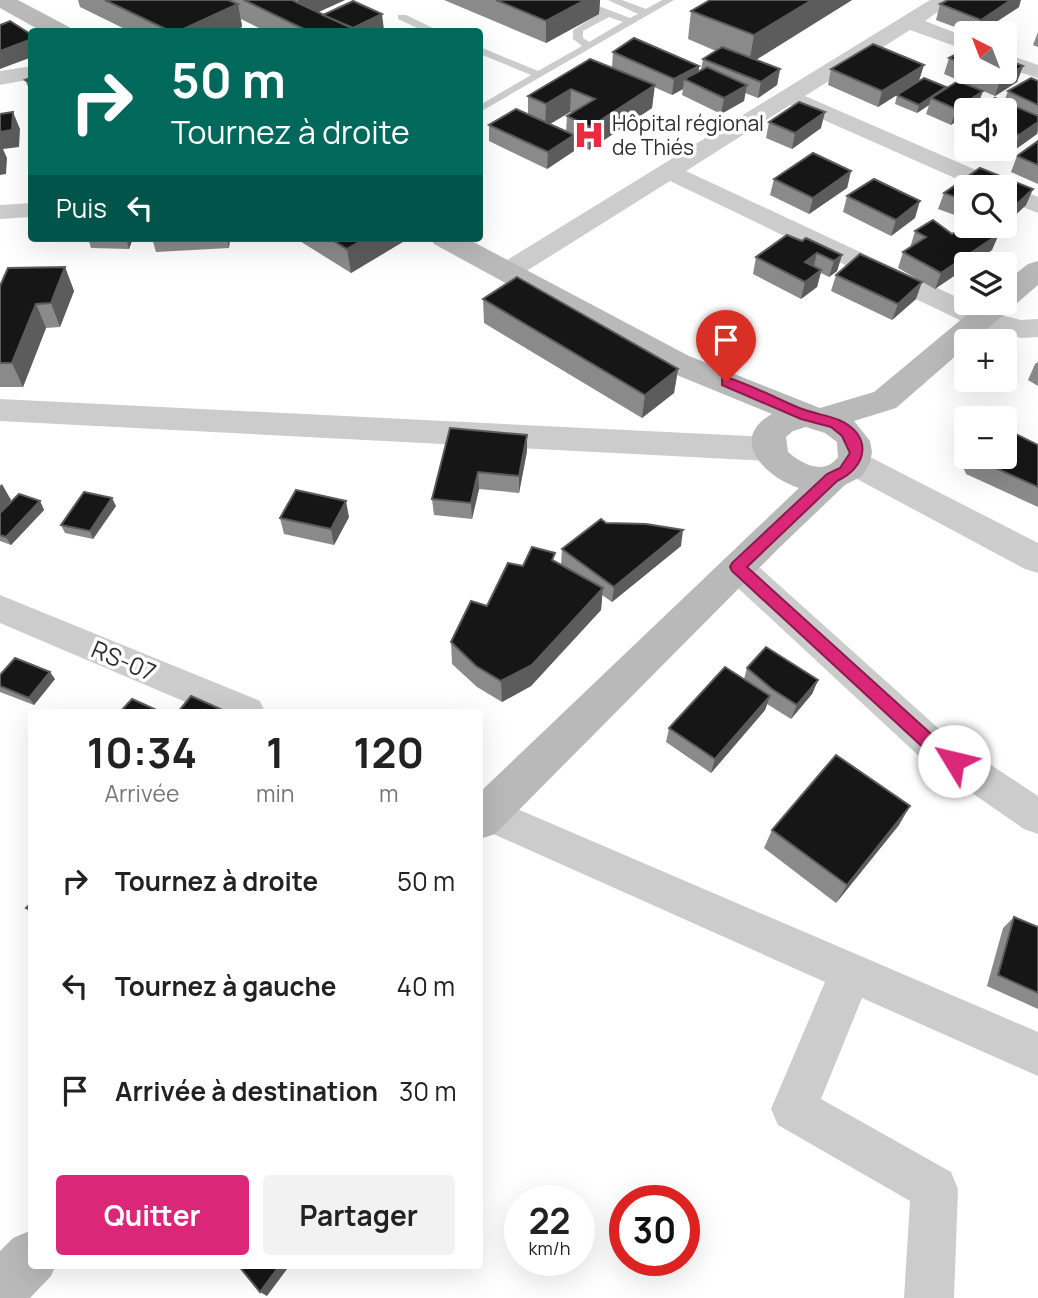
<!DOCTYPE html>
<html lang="fr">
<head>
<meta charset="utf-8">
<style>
	body { margin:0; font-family:Manrope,sans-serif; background:#f2f2f2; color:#222; height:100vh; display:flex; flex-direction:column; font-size:26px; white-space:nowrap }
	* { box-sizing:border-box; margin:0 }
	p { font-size:23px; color:#767676 }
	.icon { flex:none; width:38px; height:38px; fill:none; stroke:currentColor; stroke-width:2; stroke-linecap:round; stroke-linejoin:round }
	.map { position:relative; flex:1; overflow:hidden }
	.drawer { position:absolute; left:28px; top:709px; width:455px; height:560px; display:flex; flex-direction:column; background:#fff; border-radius:7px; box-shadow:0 7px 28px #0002 }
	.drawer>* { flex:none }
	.top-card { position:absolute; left:28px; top:28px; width:455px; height:214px; border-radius:7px; box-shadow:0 7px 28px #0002; background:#00695c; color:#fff; overflow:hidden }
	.needle { width:46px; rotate:318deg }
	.controls { position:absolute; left:954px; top:21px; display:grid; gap:14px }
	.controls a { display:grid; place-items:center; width:63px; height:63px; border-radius:7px; background:#fff; box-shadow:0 7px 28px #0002; font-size:35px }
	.speed { position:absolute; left:504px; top:1185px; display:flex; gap:14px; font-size:35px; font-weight:700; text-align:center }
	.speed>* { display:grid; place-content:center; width:91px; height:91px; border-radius:50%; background:#fff; box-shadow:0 7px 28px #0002; line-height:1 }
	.speed small { font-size:18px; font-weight:400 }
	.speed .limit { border:10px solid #d22; background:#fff; color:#111 }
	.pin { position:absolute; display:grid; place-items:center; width:60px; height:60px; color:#fff; margin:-72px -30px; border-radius:50% 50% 50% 0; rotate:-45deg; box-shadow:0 0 7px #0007 }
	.pin .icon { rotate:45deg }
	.me { position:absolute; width:77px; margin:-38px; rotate:306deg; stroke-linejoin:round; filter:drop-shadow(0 0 5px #0008) }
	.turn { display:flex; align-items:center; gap:24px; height:147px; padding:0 28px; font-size:32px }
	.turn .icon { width:91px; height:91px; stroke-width:2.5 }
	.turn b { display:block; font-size:49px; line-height:60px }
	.then { display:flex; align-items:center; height:66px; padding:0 28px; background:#0003; gap:14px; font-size:26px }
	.eta { display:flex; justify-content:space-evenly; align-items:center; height:119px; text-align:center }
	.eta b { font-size:42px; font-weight:700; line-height:49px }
	.cta { display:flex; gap:14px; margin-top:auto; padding:14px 28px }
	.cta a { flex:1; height:80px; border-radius:7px; background:#db2777; color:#fff; font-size:28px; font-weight:700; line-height:80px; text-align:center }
	.cta a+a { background:#f2f2f2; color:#222 }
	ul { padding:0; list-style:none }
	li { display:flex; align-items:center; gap:21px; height:105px; padding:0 28px }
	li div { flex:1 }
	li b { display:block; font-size:26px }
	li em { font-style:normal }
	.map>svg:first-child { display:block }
</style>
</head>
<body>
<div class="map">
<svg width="1038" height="1298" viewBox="0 0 1038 1298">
	<rect width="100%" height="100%" fill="#fff"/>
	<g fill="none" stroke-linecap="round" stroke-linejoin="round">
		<!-- service -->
		<g fill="#ccc" fill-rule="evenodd">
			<path d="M 569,0 L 583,0 L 630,18 L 638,14 L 608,0 L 622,0 L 646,9 L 662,0 L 674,0 L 480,112 L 480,105 L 531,75 L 480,54 L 480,47 L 538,71 L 582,46 L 573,39 L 573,30 L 600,13 ZM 609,17 L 623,22 L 589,42 L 583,38 L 583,31 Z"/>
			<path d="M 398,15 L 406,15 L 441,32 L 426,32 L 398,19 Z"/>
		</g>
		<!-- minor -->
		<g fill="#ccc" fill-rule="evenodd">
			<path d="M 930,0 L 954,0 L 925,21 L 966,37 L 966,50 L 910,30 L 805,96 L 1038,197 L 1038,213 L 1004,200 L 1004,187 L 975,187 L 790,105 L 686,171 L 989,312 L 1021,320 L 1038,319 L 1038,337 L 1021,338 L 970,325 L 670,181 L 517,277 L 508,279 L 499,277 L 495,271 L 499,265 Z"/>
			<path d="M 1004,53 L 1038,65 L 1038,78 L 1004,67 Z"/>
			<path d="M 32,66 L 32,79 L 0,85 L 0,71 Z"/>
			<path d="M 32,203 L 32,217 L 0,219 L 0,205 Z"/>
			<path d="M 737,554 L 749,558 L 947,736 L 1038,796 L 1038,834 L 1024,829 L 921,758 L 725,576 L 720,567 L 725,558 Z"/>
			<path d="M 0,595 L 260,701 L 265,712 L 209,712 L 0,623 Z"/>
			<path d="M 480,793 L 1038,1032 L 1038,1076 L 862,998 L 821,1099 L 951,1172 L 958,1189 L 954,1298 L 904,1298 L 910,1201 L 778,1125 L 771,1109 L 825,982 L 480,828 Z"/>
		</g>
		<!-- tertiary -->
		<g fill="#ccc" fill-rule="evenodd">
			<path d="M 0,399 L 767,437 L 779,441 L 784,449 L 779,457 L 767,461 L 0,421 Z"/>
			<path d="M 854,451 L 866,455 L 1038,543 L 1038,573 L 1025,569 L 842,471 L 837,463 L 842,455 Z"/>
		</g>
		<!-- secondary -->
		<g fill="#b9b9b9" fill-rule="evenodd">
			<path d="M 0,0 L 18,0 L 69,27 L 72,32 L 43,32 L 0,8 Z"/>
			<path d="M 430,238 L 466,238 L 689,356 L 820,408 L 874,392 L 981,303 L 1004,303 L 1004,283 L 1028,264 L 1038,261 L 1038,285 L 973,341 L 966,341 L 966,347 L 896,408 L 854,421 L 870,441 L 872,452 L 870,463 L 862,476 L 845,485 L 780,547 L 495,834 L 480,839 L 480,792 L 799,488 C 766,478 727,439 772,414 L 667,371 L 434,244 ZM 806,427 L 825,433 L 837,442 L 838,457 C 824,476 802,464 788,452 L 786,437 L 793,431 Z"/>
			<path d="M 32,1230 L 32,1265 L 56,1265 L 51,1276 L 30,1298 L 0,1298 L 0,1251 L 13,1238 Z"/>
		</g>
	</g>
	<!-- wall -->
	<g fill="#8a8a8a" fill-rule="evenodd">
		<path d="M 78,0 L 345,0 L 318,12 L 323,15 L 384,30 L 380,32 L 267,32 L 241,19 L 242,27 L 232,32 L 131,32 L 80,7 Z"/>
		<path d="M 444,0 L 600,0 L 599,14 L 546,43 Z"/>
		<path d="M 852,0 L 756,60 L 780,69 L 777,85 L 758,98 L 745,93 L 744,101 L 721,114 L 682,95 L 683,89 L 672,95 L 654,87 L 652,108 L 589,150 L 574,143 L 574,151 L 547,169 L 489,141 L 489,125 L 528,114 L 528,96 L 612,67 L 613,52 L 699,66 L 699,71 L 701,70 L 703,59 L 716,51 L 688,39 L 691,11 ZM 570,112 L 573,113 L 567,116 L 566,132 L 550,124 Z"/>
		<path d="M 940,4 L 1019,7 L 979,33 L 971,33 L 936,20 Z"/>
		<path d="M 1038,32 L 1038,47 L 1033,45 Z"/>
		<path d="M 966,49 L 966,72 L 1004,72 L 1023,66 L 1017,82 L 995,96 L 944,74 L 949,58 Z"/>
		<path d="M 831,69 L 919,81 L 878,107 L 828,85 Z"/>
		<path d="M 32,77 L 32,96 L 25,80 Z"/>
		<path d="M 1038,81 L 1038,132 L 1037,134 L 1013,151 L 1004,147 L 1004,102 L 1008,91 Z"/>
		<path d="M 946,87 L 946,88 L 977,107 L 951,125 L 926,114 L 929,105 L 917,113 L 895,104 L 897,95 Z"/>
		<path d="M 769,122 L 821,128 L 792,149 L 766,138 Z"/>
		<path d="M 1038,141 L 1038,184 L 1011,172 L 1017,156 Z"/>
		<path d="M 980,168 L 1033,189 L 1026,205 L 1004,226 L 1004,187 L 966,187 L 966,219 L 938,209 L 944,193 Z"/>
		<path d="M 851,171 L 847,188 L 809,214 L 770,195 L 774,179 Z"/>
		<path d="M 847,196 L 915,218 L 891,236 L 843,212 Z"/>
		<path d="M 985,226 L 1004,226 L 999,231 Z"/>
		<path d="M 915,231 L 952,234 L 992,250 L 971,264 L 966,264 L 935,289 L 898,268 L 903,252 L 910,248 Z"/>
		<path d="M 88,238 L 133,238 L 129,249 L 91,248 Z"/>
		<path d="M 152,238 L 230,238 L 229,248 L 156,252 Z"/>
		<path d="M 295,238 L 406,238 L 406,240 L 351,273 Z"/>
		<path d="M 802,241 L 842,255 L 837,271 L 829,277 L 821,273 L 817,287 L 801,299 L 753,274 L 756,257 Z"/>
		<path d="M 65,267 L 74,291 L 60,327 L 46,328 L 23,387 L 0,387 L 0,286 Z"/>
		<path d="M 836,275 L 916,299 L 892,320 L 831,291 Z"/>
		<path d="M 483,299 L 678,369 L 674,393 L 642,418 L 484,323 Z"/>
		<path d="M 1038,362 L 1038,386 L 1028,380 L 1035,364 Z"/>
		<path d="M 966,427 L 966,457 L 1004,457 L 1038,445 L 1038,507 L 966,474 L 955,447 L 963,431 Z"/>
		<path d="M 527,435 L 527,451 L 519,493 L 479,489 L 472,519 L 434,515 L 432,499 Z"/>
		<path d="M 0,484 L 11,500 L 3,511 L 40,501 L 44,510 L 11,545 L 0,541 Z"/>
		<path d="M 116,506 L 93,539 L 65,533 L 61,525 Z"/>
		<path d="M 349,517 L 334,545 L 284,534 L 280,518 Z"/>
		<path d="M 606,523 L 681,546 L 612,602 L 602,595 L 601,610 L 531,686 L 502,702 L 477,687 L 452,664 L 451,642 L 487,606 L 523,566 L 555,562 L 561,565 L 562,549 Z"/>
		<path d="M 747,668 L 818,680 L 812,694 L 791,719 L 767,704 L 765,710 L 711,773 L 666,742 L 669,728 L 744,679 Z"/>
		<path d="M 0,675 L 55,679 L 34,705 L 0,692 Z"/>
		<path d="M 899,825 L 836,903 L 764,848 L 772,830 Z"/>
		<path d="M 1014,917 L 1038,927 L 1038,1009 L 987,986 L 1003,928 Z"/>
	</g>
	<!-- shaded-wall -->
	<g fill="#5c5c5c">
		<path d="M 298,0 L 345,0 L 301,20 Z"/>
		<path d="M 585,0 L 600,0 L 599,14 L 546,43 L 546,21 Z"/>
		<path d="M 812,0 L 852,0 L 749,64 L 754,35 Z"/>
		<path d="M 1011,0 L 1021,0 L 1019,7 L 979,33 L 976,33 L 981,20 Z"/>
		<path d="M 238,4 L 242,27 L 232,32 L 177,32 Z"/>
		<path d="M 382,14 L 384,30 L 380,32 L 348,32 L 348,31 Z"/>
		<path d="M 32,39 L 32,57 L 0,69 L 0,51 Z"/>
		<path d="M 924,65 L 919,81 L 878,107 L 882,91 Z"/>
		<path d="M 699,66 L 697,82 L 684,79 L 683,89 L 672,95 L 674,79 Z"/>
		<path d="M 1023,66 L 1017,82 L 995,96 L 1000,80 Z"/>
		<path d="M 780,69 L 777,85 L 758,98 L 761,82 Z"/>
		<path d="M 655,85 L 652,108 L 589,150 L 590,127 Z"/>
		<path d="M 747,85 L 744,101 L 721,114 L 724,98 Z"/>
		<path d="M 946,87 L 944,95 L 931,98 L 929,105 L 917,113 L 919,105 Z"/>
		<path d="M 571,89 L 570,112 L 545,127 L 546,104 Z"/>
		<path d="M 983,91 L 977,107 L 972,110 L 966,110 L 966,114 L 951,125 L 956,109 Z"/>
		<path d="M 13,112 L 20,129 L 19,147 L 3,149 L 7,158 L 6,174 L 0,175 L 0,132 Z"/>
		<path d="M 825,112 L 821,128 L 792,149 L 795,133 Z"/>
		<path d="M 1038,122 L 1037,134 L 1013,151 L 1019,135 Z"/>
		<path d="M 574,135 L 574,151 L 547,169 L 548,152 Z"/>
		<path d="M 851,171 L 847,188 L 809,214 L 813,198 Z"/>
		<path d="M 1033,189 L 1026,205 L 1004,226 L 1006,214 Z"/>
		<path d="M 920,201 L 915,218 L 891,236 L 896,220 Z"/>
		<path d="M 999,234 L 992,250 L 971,264 L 966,264 L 966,268 L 935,289 L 941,273 Z"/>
		<path d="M 126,238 L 133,238 L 129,249 Z"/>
		<path d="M 227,238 L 230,238 L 229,248 Z"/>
		<path d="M 367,238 L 406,238 L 406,240 L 351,273 L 347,249 Z"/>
		<path d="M 817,253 L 813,269 L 805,262 Z"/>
		<path d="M 842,255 L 837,271 L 829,277 L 834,261 Z"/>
		<path d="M 65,267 L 74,291 L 60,327 L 51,303 Z"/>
		<path d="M 821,270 L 817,287 L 801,299 L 805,282 Z"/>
		<path d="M 922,282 L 916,299 L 892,320 L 898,304 Z"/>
		<path d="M 36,304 L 46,328 L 23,387 L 12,363 Z"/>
		<path d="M 678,369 L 674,393 L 642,418 L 645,395 Z"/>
		<path d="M 527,435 L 527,451 L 519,493 L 519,476 Z"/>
		<path d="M 478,472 L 479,489 L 472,519 L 471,503 Z"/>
		<path d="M 2,484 L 11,500 L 0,514 L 0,487 Z"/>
		<path d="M 112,498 L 116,506 L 93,539 L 90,531 Z"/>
		<path d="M 40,501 L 44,510 L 11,545 L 6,537 Z"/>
		<path d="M 346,501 L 349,517 L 334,545 L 331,529 Z"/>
		<path d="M 683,530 L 681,546 L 612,602 L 614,587 Z"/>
		<path d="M 603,588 L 601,610 L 531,686 L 502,702 L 501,681 Z"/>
		<path d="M 50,672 L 55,679 L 34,705 L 29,698 Z"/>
		<path d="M 818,680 L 812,694 L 791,719 L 797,705 Z"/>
		<path d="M 770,696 L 765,710 L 711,773 L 715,759 Z"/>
		<path d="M 910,806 L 899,825 L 836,903 L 847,885 Z"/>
		<path d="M 280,1265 L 290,1265 L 267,1296 L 260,1292 Z"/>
	</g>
	<!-- building -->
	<g fill="#161616" stroke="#5c5c5c" stroke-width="2">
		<path d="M 105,0 L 228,0 L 238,4 L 177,32 L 172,32 Z"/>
		<path d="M 244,0 L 292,0 L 360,32 L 310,32 Z"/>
		<path d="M 496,0 L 585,0 L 546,21 Z"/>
		<path d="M 710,0 L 812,0 L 754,35 L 691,11 Z"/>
		<path d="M 948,0 L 1011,0 L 981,20 L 940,4 Z"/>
		<path d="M 353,1 L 382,14 L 353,28 L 323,15 Z"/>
		<path d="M 10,21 L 32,35 L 32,39 L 0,51 L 0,25 Z"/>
		<path d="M 634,38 L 699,66 L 674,79 L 613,52 Z"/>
		<path d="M 873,44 L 924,65 L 882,91 L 831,69 Z"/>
		<path d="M 722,47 L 780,69 L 761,82 L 703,59 Z"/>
		<path d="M 966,49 L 966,65 L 949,58 Z"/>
		<path d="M 590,59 L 655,85 L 590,127 L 567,116 L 595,99 L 571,89 L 546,104 L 528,96 Z"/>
		<path d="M 1004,59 L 1023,66 L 1000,80 L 981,72 L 1004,72 Z"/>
		<path d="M 707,67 L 747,85 L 724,98 L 684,79 Z"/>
		<path d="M 32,77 L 32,84 L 25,80 Z"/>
		<path d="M 924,78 L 946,87 L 919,105 L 897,95 Z"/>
		<path d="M 1031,78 L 1038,81 L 1038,105 L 1008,91 Z"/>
		<path d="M 958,81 L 983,91 L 956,109 L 931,98 Z"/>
		<path d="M 995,98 L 1038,116 L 1038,122 L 1019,135 L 1004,129 L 1004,110 L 977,110 Z"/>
		<path d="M 799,102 L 825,112 L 795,133 L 769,122 Z"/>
		<path d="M 516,109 L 574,135 L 548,152 L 489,125 Z"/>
		<path d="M 13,112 L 12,130 L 0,132 L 0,114 Z"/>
		<path d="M 1038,141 L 1038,165 L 1017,156 Z"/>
		<path d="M 813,153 L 851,171 L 813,198 L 774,179 Z"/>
		<path d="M 980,168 L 1033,189 L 1006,214 L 1004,214 L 1004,187 L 966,187 L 966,201 L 944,193 Z"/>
		<path d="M 874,179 L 920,201 L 896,220 L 847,196 Z"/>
		<path d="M 933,220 L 952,234 L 966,226 L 984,226 L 999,234 L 941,273 L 903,252 L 926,237 L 915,231 Z"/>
		<path d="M 787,235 L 802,241 L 806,238 L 842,255 L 834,261 L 817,253 L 805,262 L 821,270 L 805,282 L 756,257 Z"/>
		<path d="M 329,238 L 367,238 L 347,249 Z"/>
		<path d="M 860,254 L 922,282 L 898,304 L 836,275 Z"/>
		<path d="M 65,267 L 51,303 L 36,304 L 12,363 L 0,363 L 0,286 L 8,268 Z"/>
		<path d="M 517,277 L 678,369 L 645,395 L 483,299 Z"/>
		<path d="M 966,427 L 966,440 L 963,431 Z"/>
		<path d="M 450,428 L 527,435 L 519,476 L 478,472 L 471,503 L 432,499 Z"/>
		<path d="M 1004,428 L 1038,445 L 1038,487 L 973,458 L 973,457 L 1004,457 Z"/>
		<path d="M 296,490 L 346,501 L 331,529 L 280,518 Z"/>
		<path d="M 84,492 L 112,498 L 90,531 L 61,525 Z"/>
		<path d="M 19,494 L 40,501 L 6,537 L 0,535 L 0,513 Z"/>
		<path d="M 601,519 L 606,523 L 646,524 L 683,530 L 614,587 L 562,549 Z"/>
		<path d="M 532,547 L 555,553 L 552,560 L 603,588 L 532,665 L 501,681 L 476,666 L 451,642 L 471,601 L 487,606 L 508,563 L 523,566 Z"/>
		<path d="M 766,647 L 818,680 L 797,705 L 772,689 L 747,668 Z"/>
		<path d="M 15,658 L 50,672 L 29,698 L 0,686 L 0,675 Z"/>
		<path d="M 725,667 L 770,696 L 715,759 L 669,728 Z"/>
		<path d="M 191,696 L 227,712 L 178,712 Z"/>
		<path d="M 132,699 L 159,711 L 158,712 L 120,712 Z"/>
		<path d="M 836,755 L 910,806 L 847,885 L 772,830 Z"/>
		<path d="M 32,902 L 32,911 L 26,908 Z"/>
		<path d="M 1014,917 L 1038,927 L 1038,993 L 998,975 Z"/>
		<path d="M 238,1265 L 280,1265 L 260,1292 Z"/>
	</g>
	<!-- route -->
	<path fill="#db2777" stroke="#8e194d" stroke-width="2" d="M 726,377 C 751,385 774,397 797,407 C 811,413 826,415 839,420 C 873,435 868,467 837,481 L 747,567 L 940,742 L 961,756 L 963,761 L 961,766 C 949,771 937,759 928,752 L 732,571 L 730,567 L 732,563 L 827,474 L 840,468 L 850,453 L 842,436 L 831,427 L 801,419 L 722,385 L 722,379 Z"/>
	<!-- icons -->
	<defs>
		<g id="hospital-bare" transform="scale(2.415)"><path d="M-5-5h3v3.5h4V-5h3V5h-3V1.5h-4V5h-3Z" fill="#ed293f" stroke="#fff" stroke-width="2.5" paint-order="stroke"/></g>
	</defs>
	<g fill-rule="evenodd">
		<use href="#hospital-bare" x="589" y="135"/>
	</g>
	<g text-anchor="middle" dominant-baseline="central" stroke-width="7" stroke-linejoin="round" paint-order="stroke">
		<!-- far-poi labels -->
		<g font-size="21" fill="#2f2f2f" stroke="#fff" text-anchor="start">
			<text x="612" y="123">Hôpital régional<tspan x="612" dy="24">de Thiés</tspan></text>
		</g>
		<!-- street labels -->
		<g font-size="24" fill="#2f2f2f" stroke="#fff">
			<text transform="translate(124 660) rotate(23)">RS-07</text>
		</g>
	</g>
</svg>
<div class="controls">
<a><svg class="needle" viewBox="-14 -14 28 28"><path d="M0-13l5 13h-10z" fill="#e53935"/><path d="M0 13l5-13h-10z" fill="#767676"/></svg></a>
<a><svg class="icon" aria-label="sound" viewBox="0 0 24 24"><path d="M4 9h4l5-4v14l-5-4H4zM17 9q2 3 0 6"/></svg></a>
<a><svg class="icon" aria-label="search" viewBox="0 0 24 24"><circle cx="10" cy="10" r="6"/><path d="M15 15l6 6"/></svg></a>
<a><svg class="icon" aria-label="layers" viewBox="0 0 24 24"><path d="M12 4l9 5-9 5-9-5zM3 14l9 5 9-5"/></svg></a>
<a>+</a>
<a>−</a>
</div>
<div class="speed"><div>22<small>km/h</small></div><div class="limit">30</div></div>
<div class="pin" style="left:726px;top:382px;background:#d93025"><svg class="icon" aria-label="arrive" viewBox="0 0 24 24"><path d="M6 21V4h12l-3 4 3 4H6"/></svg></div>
<svg class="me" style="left:954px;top:761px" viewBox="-20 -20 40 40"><circle r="19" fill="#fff"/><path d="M0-13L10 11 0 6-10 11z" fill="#db2777"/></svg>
<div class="top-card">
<div class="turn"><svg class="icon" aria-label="right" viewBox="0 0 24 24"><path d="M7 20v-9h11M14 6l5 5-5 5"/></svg><div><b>50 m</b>Tournez à droite</div></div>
<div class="then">Puis<svg class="icon" aria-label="left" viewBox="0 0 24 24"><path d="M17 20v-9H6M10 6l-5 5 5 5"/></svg></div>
</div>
<section class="drawer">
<div class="eta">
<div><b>10:34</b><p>Arrivée</p></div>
<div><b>1</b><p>min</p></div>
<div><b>120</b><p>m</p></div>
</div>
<ul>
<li><svg class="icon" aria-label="right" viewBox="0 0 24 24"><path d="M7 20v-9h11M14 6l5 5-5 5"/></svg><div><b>Tournez à droite</b></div><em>50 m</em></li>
<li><svg class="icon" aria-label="left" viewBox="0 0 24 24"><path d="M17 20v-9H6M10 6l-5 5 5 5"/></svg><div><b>Tournez à gauche</b></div><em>40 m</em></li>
<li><svg class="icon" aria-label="arrive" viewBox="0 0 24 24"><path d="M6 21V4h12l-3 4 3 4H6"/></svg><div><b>Arrivée à destination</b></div><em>30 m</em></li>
</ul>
<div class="cta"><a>Quitter</a><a>Partager</a></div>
</section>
</div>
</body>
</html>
